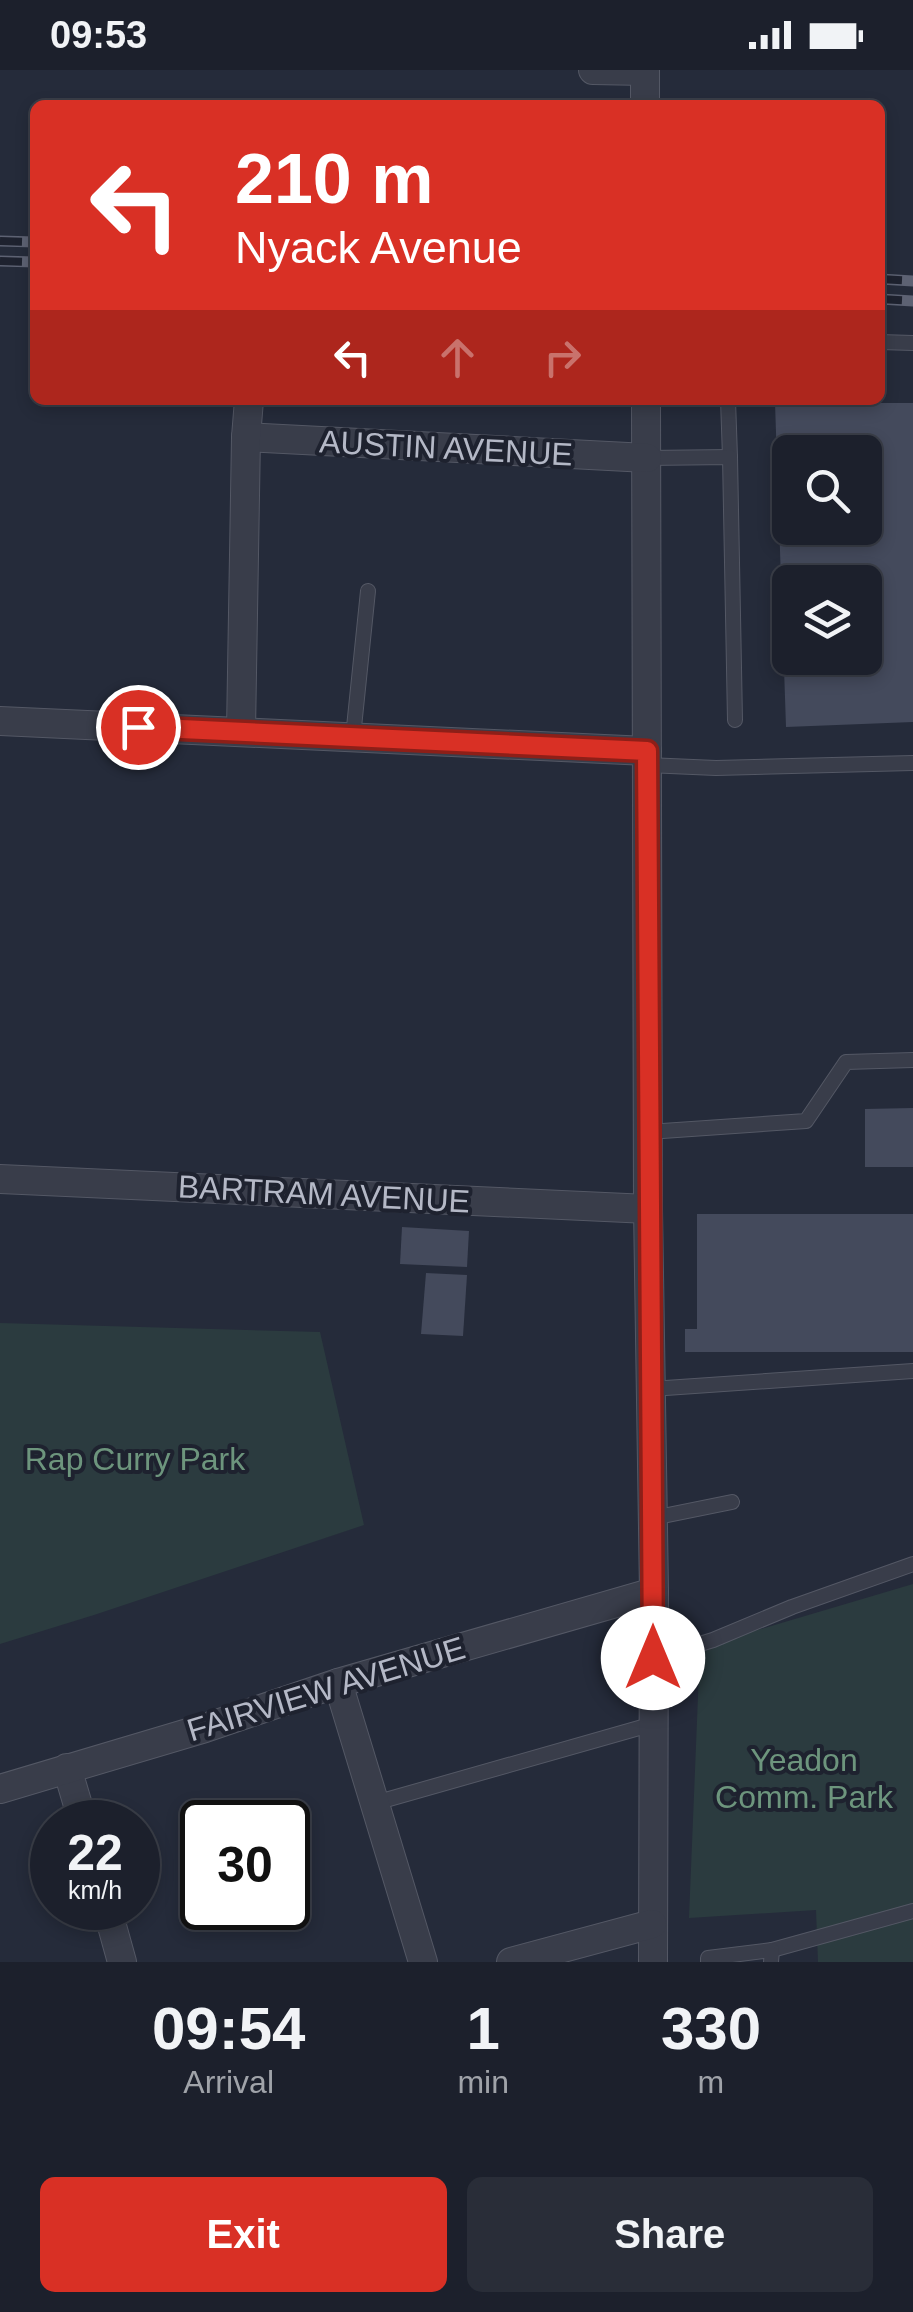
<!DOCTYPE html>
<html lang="en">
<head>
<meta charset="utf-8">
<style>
	body { margin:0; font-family:Arial,sans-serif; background:#292d38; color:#f1f3f6; height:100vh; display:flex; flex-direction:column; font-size:38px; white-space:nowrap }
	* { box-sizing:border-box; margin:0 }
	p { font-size:32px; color:#a0a3a9 }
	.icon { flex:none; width:55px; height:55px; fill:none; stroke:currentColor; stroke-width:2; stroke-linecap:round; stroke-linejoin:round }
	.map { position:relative; height:1892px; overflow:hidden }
	.sheet { display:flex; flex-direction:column; background:#1c202c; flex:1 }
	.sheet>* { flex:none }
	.top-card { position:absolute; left:30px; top:30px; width:855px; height:305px; border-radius:15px; box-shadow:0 5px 15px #0003,0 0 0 2px #3a3e48; background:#d93025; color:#fff; overflow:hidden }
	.tools { position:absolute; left:772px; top:365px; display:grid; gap:20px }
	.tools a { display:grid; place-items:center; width:110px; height:110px; border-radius:15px; background:#1c202c; box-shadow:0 5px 15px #0003,0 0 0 2px #3a3e48; font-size:50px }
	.speed { position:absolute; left:30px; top:1730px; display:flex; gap:20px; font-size:50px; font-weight:700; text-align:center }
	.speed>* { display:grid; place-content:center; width:130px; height:130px; border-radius:50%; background:#1c202c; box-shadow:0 5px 15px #0003,0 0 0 2px #3a3e48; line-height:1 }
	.speed small { font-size:25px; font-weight:400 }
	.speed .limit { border:5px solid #111; border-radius:15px; background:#fff; color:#111 }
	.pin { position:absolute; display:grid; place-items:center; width:85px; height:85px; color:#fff; margin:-42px; border:5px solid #fff; border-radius:50%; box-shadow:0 2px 10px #0007 }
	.me { position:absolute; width:110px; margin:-55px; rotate:0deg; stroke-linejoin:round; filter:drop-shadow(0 0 8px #0008) }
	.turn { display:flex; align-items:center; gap:35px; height:210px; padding:0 40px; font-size:45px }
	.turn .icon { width:130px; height:130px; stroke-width:2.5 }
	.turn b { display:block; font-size:70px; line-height:85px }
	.lanes { display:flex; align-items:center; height:95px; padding:0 40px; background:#0003; justify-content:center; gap:50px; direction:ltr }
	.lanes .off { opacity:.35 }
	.eta { display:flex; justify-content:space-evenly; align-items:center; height:170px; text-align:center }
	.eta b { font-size:60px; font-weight:700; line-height:70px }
	.cta { display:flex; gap:20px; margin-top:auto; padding:20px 40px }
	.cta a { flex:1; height:115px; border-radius:15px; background:#d93025; color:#fff; font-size:40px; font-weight:700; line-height:115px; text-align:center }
	.cta a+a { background:#292d38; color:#f1f3f6 }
	.status { display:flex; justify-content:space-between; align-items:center; height:70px; padding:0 50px; background:#1c202c; direction:ltr }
	.status svg { height:28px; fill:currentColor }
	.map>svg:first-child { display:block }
</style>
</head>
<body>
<div class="status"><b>09:53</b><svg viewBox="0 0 49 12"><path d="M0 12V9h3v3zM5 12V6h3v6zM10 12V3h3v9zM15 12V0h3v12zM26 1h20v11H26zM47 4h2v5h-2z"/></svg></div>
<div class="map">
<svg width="913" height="1892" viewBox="0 0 913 1892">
	<rect width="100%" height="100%" fill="#252b3a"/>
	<!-- green -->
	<g fill="#2b3b3f">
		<path d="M 0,1253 L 320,1262 L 364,1455 L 94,1545 L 0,1574 Z"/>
		<path d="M 913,1514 L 913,1892 L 818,1892 L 816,1840 L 689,1848 L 700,1577 Z"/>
	</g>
	<!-- building -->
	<g fill="#444a5c" fill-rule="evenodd">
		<path d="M 775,333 L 913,333 L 913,652 L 786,657 ZM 790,382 L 865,382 L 865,458 L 790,458 ZM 790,512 L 865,512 L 865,588 L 790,588 Z"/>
		<path d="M 913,1038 L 913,1097 L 865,1097 L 865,1039 Z"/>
		<path d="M 697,1144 L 913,1144 L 913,1282 L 685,1282 L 685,1259 L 697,1259 Z"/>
		<path d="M 402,1157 L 469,1161 L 467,1197 L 400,1194 Z"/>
		<path d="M 426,1203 L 467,1205 L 463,1266 L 421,1264 Z"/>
	</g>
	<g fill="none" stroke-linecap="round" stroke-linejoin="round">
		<!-- service casing -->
		<g stroke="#545865" stroke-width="16">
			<g id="service">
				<path d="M 880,272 L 913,273"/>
				<path d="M 728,330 L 730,387"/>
				<path d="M 647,388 L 730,387 L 735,650"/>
				<path d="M 353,667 L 368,521"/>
				<path d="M 647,695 L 716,698 L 913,693"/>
				<path d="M 648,1062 L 806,1051 L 846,992 L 913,990"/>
				<path d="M 651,1319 L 913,1301"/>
				<path d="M 653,1448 L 732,1432"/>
				<path d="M 654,1588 L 713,1570 L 792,1537 L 913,1494"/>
				<path d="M 375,1733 L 653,1654"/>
				<path d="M 772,1880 L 913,1841"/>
				<path d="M 708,1892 L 708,1888 L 772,1880 L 771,1892"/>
			</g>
		</g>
		<!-- minor casing -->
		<g stroke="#545865" stroke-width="30">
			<g id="minor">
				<path d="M 593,0 L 645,1"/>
				<path d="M 645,0 L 645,35"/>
				<path d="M 646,330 L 648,1139 L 654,1522 L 653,1892"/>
				<path d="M 246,367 L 647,388"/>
				<path d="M 0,651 L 647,681"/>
				<path d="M 241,661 L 246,367 L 249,330"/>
				<path d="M 0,1109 L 648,1139"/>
				<path d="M 338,1613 L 423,1892"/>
				<path d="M 67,1698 L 83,1752"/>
				<path d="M 0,1719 L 205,1658 L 338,1613 L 654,1522"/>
				<path d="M 107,1838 L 122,1892"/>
				<path d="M 511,1892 L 652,1854"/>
			</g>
		</g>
		<!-- service -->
		<use href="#service" stroke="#393d4a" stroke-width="14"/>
		<!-- minor -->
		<use href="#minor" stroke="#393d4a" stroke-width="28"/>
		<!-- rail casing -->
		<g stroke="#5d6273" stroke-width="11">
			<g id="rail">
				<path d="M 0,171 L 35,172"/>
				<path d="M 0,191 L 35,192"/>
				<path d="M 880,209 L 913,211"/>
				<path d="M 880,229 L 913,231"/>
			</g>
		</g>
		<!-- rail -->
		<use href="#rail" stroke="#1e222f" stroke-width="8" stroke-dasharray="22" stroke-linecap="butt"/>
	</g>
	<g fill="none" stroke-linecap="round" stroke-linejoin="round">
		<!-- route casing -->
		<g stroke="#8d1f18" stroke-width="25">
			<path id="route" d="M 138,657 L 647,681 L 653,1588"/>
		</g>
		<!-- route -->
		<use href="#route" stroke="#d93025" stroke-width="18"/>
	</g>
	<g text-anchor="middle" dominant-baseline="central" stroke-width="8" stroke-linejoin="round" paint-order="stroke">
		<!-- street labels -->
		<g font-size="32" fill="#b4b8c6" stroke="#1e222f">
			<text transform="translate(446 378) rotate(3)">AUSTIN AVENUE</text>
			<text transform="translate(324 1124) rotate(3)">BARTRAM AVENUE</text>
			<text transform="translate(326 1619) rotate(-17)">FAIRVIEW AVENUE</text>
		</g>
		<!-- park labels -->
		<g font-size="32" fill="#6d957d" stroke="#1e222f">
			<text x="135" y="1389">Rap Curry Park</text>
			<text x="804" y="1690">Yeadon<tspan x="804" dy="37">Comm. Park</tspan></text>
		</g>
	</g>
</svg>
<div class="tools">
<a><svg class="icon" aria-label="search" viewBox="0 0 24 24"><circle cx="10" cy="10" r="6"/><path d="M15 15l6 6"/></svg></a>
<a><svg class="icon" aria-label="layers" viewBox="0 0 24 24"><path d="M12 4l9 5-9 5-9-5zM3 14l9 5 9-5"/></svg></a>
</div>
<div class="speed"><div>22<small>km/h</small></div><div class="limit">30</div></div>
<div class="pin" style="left:138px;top:657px;background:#d93025"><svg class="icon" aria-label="arrive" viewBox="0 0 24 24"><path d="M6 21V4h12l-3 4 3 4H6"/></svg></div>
<svg class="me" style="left:653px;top:1588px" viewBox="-20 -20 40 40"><circle r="19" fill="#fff"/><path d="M0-13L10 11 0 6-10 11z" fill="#d93025"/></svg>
<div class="top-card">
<div class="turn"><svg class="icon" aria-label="left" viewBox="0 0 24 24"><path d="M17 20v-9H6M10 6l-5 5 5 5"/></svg><div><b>210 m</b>Nyack Avenue</div></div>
<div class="lanes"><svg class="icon" aria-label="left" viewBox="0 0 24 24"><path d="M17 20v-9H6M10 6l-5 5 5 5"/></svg><svg class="icon off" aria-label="ahead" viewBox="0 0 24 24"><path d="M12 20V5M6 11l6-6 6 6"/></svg><svg class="icon off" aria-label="right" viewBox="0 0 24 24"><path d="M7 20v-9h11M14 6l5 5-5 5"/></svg></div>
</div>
</div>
<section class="sheet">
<div class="eta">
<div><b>09:54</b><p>Arrival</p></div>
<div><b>1</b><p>min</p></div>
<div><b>330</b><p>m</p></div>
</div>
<div class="cta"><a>Exit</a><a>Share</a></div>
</section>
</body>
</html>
